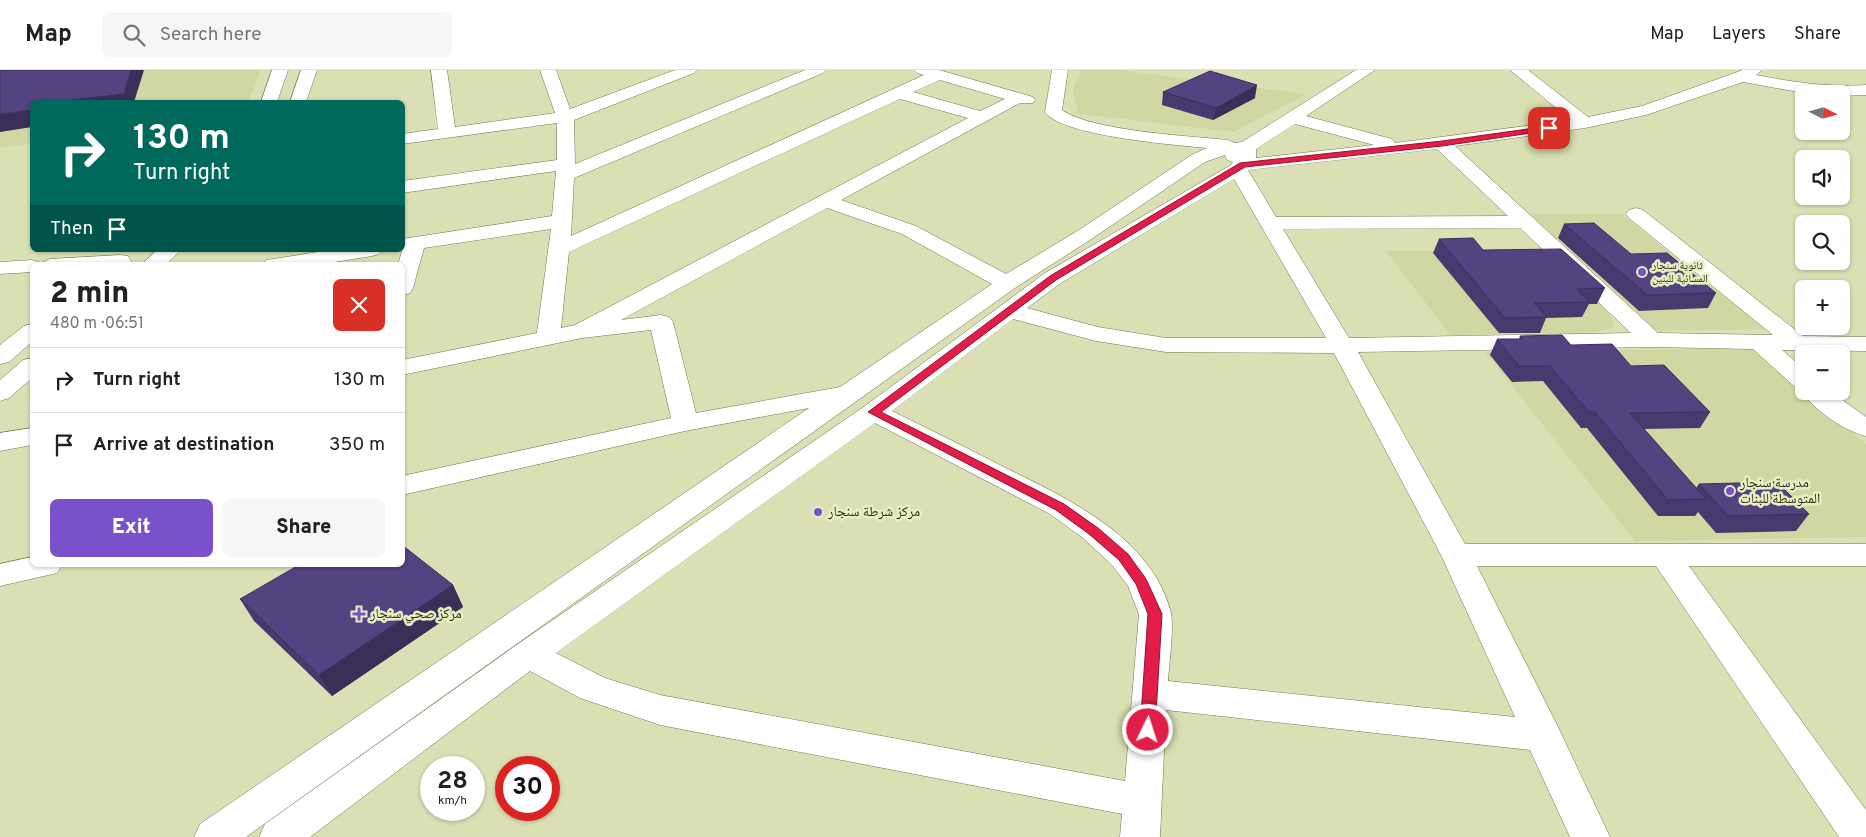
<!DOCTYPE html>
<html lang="en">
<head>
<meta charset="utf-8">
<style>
	body { margin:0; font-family:Overpass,"Noto Naskh Arabic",sans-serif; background:#f6f6f6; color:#222; height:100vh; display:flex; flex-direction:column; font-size:19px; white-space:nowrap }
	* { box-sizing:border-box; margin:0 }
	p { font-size:16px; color:#767676 }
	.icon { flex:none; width:28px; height:28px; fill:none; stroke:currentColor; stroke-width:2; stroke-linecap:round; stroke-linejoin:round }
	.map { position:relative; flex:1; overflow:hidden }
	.details { position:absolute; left:30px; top:192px; width:375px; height:305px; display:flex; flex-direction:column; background:#fff; border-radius:8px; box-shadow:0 1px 4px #0004 }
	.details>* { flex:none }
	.hud { position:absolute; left:30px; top:30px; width:375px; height:152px; border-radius:8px; box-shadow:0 1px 4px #0004; background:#00695c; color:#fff; overflow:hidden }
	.needle { width:32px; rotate:96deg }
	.buttons { position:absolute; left:1795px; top:15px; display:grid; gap:10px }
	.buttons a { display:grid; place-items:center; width:55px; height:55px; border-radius:8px; background:#fff; box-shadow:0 1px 4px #0004; font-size:25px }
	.speed { position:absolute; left:420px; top:686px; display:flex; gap:10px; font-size:25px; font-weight:700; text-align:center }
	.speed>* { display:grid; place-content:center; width:65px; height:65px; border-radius:50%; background:#fff; box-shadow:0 1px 4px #0004; line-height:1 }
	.speed small { font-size:12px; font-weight:400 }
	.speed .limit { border:8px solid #d22; background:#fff; color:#111 }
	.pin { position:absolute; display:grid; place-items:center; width:42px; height:42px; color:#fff; margin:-21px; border-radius:10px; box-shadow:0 2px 8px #0006 }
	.me { position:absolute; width:55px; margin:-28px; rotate:4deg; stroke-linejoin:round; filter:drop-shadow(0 0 4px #0008) }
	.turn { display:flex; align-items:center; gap:18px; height:105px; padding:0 20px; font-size:22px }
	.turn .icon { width:65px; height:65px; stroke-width:2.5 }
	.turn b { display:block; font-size:35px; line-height:42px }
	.then { display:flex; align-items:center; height:48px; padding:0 20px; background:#0003; gap:10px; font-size:19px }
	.round { display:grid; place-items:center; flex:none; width:52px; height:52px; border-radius:8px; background:#f6f6f6 }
	.headline { display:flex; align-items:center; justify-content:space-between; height:85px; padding:0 20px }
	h1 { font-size:30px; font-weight:800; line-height:38px }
	.action { display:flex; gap:10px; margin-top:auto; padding:10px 20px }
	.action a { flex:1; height:58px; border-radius:8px; background:#7952cb; color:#fff; font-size:20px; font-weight:800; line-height:58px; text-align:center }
	.action a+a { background:#f6f6f6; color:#222 }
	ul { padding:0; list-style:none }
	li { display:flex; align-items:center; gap:15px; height:65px; padding:0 20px; border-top:1px solid #e0e0e0 }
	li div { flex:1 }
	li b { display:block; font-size:19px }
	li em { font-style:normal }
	header { display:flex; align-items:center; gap:30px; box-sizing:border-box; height:70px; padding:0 25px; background:#fff; border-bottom:1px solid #e0e0e0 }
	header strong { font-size:24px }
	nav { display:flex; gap:28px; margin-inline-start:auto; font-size:18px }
	.search { width:350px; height:45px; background:#f6f6f6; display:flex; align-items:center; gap:12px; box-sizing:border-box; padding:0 18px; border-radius:8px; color:#767676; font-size:19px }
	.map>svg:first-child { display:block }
</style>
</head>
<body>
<header>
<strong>Map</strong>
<div class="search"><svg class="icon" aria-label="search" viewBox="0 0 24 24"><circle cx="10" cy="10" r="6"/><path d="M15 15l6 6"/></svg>Search here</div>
<nav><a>Map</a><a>Layers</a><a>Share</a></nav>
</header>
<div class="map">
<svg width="1866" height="767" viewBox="0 0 1866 767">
	<rect width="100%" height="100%" fill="#dae0b3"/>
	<!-- built -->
	<g fill="#d0d7a2">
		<path d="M 62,0 L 261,0 L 248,32 L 32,32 L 32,73 L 0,78 L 0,8 Z"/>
		<path d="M 1081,0 L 1120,0 L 1307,24 L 1234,62 L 1078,44 L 1073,20 Z"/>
		<path d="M 1528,144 L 1621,144 L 1765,259 L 1656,261 Z"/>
		<path d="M 1386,181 L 1544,181 L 1604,239 L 1612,248 L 1613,256 L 1610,259 L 1594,262 L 1450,265 Z"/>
		<path d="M 1755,278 L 1866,374 L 1866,467 L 1635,471 L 1485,282 Z"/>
	</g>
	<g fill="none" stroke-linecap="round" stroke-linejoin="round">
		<!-- minor casing -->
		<g stroke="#71774e" stroke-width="1">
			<g id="minor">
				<path d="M 272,0 L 288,0 L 277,32 L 261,32 Z"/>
				<path d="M 301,0 L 317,0 L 306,32 L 290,32 Z"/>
				<path d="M 431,0 L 447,0 L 455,57 L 555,43 L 540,0 L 556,0 L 570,39 L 675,0 L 697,0 L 694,3 L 574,50 L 575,94 L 805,0 L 826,0 L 823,3 L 574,108 L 571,166 L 924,5 L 917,3 L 914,0 L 939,0 L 1033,27 L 1035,30 L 1033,33 L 1020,33 L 841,130 L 916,156 L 1006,204 L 1079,160 L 1193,84 L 1207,78 C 1176,75 1061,66 1045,42 L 1052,0 L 1068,0 L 1062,40 C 1092,61 1189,66 1228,70 L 1235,73 L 1242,72 L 1356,0 L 1375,0 L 1306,46 L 1392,69 L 1395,73 L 1571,50 L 1510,0 L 1528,0 L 1588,47 L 1642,36 L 1743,0 L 1762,0 L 1756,5 C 1793,12 1829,18 1866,15 L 1866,25 L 1841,26 L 1841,24 L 1804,23 L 1743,12 L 1646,45 L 1585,58 L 1455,76 L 1658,263 L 1773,265 L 1629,148 L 1626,144 L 1629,140 L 1636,138 L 1643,140 L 1803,266 L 1866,267 L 1866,281 L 1782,280 L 1804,299 L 1804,321 L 1830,321 L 1866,347 L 1866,366 C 1844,361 1814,340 1801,321 L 1802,319 L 1795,317 L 1753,279 L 1652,277 L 1358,282 L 1465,474 L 1866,474 L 1866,496 L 1689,496 L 1866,740 L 1866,767 L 1839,767 L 1656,496 L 1477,496 L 1557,655 L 1610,767 L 1570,767 L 1530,680 L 1166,640 L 1160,767 L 1120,767 L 1122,744 L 660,655 L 580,628 L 530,601 L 310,767 L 259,767 L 265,754 L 518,574 L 865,336 L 1045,203 L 1231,95 L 1233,92 L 1227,90 L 1225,85 L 1205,92 L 1093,168 L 1015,218 L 246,767 L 194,767 L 200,754 L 809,338 L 685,361 L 402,425 L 402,406 L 671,348 L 651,260 L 582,268 L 402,305 L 402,290 L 537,263 L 551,159 L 424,178 L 413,218 L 410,223 L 402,225 L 402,195 L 398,195 L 402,181 L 397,180 L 402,180 L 402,169 L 552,146 L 556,101 L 402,123 L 402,111 L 557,90 L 557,53 L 402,74 L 402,64 L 438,59 ZM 940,10 L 1005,29 L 980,41 L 913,22 ZM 900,29 L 968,48 L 575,255 L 561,258 L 569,182 ZM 1295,54 L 1374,75 L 1256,88 L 1256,79 ZM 1437,79 L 1508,146 L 1276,147 L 1248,100 ZM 1234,109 L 1326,268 L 1166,268 L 1098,257 L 1027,238 L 1061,213 ZM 827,138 L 902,164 L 992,214 L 840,317 L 696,343 L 673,252 L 669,247 L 661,245 L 621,250 ZM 1520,158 L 1631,263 L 1349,268 L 1283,159 ZM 1013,249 L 1096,271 L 1166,282 L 1334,283 L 1441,485 L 1515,647 L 1168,611 C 1169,595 1174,558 1171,543 C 1152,465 1062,426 998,394 C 963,376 927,358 892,341 ZM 875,353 L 1050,444 L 1083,468 L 1112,495 L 1128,516 L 1139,544 L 1125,711 L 660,625 L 605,608 L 556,583 Z"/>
				<path d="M 157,180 L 181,180 L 165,195 L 141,195 Z"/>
				<path d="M 330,180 L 383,180 L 379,184 L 372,186 L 316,195 L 263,195 L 266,190 L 274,189 Z"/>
				<path d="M 120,185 L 128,186 L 131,191 L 128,195 L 32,195 L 32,202 L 0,204 L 0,192 L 32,190 L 41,193 L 50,189 Z"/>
				<path d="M 32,254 L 32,272 L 9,292 L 0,294 L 0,275 L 24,256 Z"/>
				<path d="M 32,288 L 32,308 L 9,328 L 0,331 L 0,310 L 23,290 Z"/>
				<path d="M 32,358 L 32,375 L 0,381 L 0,363 Z"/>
				<path d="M 32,487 L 32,495 L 62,495 L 57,503 L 0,516 L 0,494 Z"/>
			</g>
		</g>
		<!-- minor -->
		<use href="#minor" fill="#fff" fill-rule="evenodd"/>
	</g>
	<!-- wall -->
	<g fill="#483a6f">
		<path d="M 1163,22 L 1255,28 L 1213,50 L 1162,35 Z"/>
		<path d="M 1564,154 L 1631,184 L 1716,223 L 1708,238 L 1639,241 L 1558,168 Z"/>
		<path d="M 1439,169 L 1483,180 L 1605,218 L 1597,234 L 1589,234 L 1582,247 L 1546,248 L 1540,263 L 1499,263 L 1433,183 Z"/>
		<path d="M 1520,266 L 1571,275 L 1631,296 L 1710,342 L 1700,358 L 1644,359 L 1696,418 L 1699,414 L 1809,444 L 1796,461 L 1716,463 L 1698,442 L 1695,446 L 1658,446 L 1587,358 L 1581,358 L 1543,311 L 1512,312 L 1490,285 L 1497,269 L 1519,269 Z"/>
		<path d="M 453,515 L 463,537 L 332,626 L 254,551 L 240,529 Z"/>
	</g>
	<!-- shaded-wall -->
	<g fill="#3b2f5a">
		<path d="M 131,0 L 144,0 L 134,32 L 70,32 L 71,30 Z"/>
		<path d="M 1257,15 L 1255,28 L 1213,50 L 1216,38 Z"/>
		<path d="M 32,40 L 32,57 L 0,62 L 0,44 Z"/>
		<path d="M 453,515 L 463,537 L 332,626 L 319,605 Z"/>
	</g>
	<!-- building -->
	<g fill="#544381" stroke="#3b2f5a">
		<path d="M 0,0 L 131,0 L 124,24 L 71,30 L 70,32 L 32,32 L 32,40 L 0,44 Z"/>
		<path d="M 1210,1 L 1257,15 L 1216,38 L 1163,22 Z"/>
		<path d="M 1594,153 L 1631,184 L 1667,183 L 1716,223 L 1647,225 L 1564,154 Z"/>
		<path d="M 1473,168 L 1483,180 L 1561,179 L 1605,218 L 1577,219 L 1590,232 L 1534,233 L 1547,247 L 1505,248 L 1439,169 Z"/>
		<path d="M 1562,265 L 1571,275 L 1612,274 L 1631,296 L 1664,295 L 1710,342 L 1630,343 L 1706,429 L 1668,430 L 1595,342 L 1589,342 L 1550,296 L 1519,296 L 1497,269 L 1522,269 L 1520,266 Z"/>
		<path d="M 1777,412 L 1809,444 L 1728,446 L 1699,414 Z"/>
		<path d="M 402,475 L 453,515 L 319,605 L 240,529 L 299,495 L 402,495 Z"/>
	</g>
	<!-- route -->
	<path fill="#e11d48" stroke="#92132f" d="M 1549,56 L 1552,60 L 1442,76 L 1245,97 L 1056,210 L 881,342 L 1064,434 L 1098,458 L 1128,484 L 1146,509 L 1162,544 L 1155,660 L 1153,664 L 1148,666 L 1142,664 L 1140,660 L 1148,544 L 1136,514 L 1119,490 L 1089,464 L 1056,440 L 868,342 L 1050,206 L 1240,93 L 1442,71 Z"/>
	<!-- markers -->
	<g fill="#7952cb" stroke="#e7eec0" stroke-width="2">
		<circle cx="1642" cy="202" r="5"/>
		<circle cx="1730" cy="421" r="5"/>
		<circle cx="818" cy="442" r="5"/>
		<path d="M356.5 536.5h5v5h5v5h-5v5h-5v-5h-5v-5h5z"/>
	</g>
	<g text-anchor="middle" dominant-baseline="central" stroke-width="5" stroke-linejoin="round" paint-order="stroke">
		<!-- far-poi labels -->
		<g font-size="11" fill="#2a2c1b" stroke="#e7eec0" text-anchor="start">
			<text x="1652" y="196">ثانوية سنجار<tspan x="1652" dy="13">المسائية للبنين</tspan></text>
		</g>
		<!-- poi labels -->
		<g font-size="14" fill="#2a2c1b" stroke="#e7eec0" text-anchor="start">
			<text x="1740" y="413">مدرسة سنجار<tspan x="1740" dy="16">المتوسطة للبنات</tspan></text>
			<text x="828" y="442">مركز شرطة سنجار</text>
			<text x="370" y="544">مركز صحي سنجار</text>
		</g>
	</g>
</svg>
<div class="buttons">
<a><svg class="needle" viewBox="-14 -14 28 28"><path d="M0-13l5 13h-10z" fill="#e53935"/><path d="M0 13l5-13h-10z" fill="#767676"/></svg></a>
<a><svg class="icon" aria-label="sound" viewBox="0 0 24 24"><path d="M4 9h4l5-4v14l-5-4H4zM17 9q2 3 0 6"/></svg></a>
<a><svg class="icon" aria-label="search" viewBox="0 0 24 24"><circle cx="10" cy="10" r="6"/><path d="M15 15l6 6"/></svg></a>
<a>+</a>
<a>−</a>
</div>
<div class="speed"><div>28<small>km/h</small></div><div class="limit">30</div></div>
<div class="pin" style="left:1549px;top:58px;background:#d93025"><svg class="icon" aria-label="arrive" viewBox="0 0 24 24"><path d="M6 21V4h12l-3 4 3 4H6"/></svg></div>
<svg class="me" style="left:1148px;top:660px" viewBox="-20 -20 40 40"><circle r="17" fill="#e11d48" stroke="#fff" stroke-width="3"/><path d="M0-11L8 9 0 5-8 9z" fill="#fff"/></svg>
<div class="hud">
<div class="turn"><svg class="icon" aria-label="right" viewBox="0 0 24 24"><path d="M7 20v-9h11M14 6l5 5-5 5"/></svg><div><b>130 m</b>Turn right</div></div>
<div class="then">Then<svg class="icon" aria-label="arrive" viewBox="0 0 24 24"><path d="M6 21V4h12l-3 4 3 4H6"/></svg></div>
</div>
<section class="details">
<div class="headline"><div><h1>2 min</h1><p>480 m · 06:51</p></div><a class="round" style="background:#d93025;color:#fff"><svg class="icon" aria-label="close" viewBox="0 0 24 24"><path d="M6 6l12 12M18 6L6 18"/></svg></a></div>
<ul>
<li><svg class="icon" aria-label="right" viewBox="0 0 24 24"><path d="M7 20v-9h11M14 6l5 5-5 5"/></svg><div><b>Turn right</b></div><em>130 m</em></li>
<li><svg class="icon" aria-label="arrive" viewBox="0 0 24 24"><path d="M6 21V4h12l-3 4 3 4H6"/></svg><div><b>Arrive at destination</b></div><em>350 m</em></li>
</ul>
<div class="action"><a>Exit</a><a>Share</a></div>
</section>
</div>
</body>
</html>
